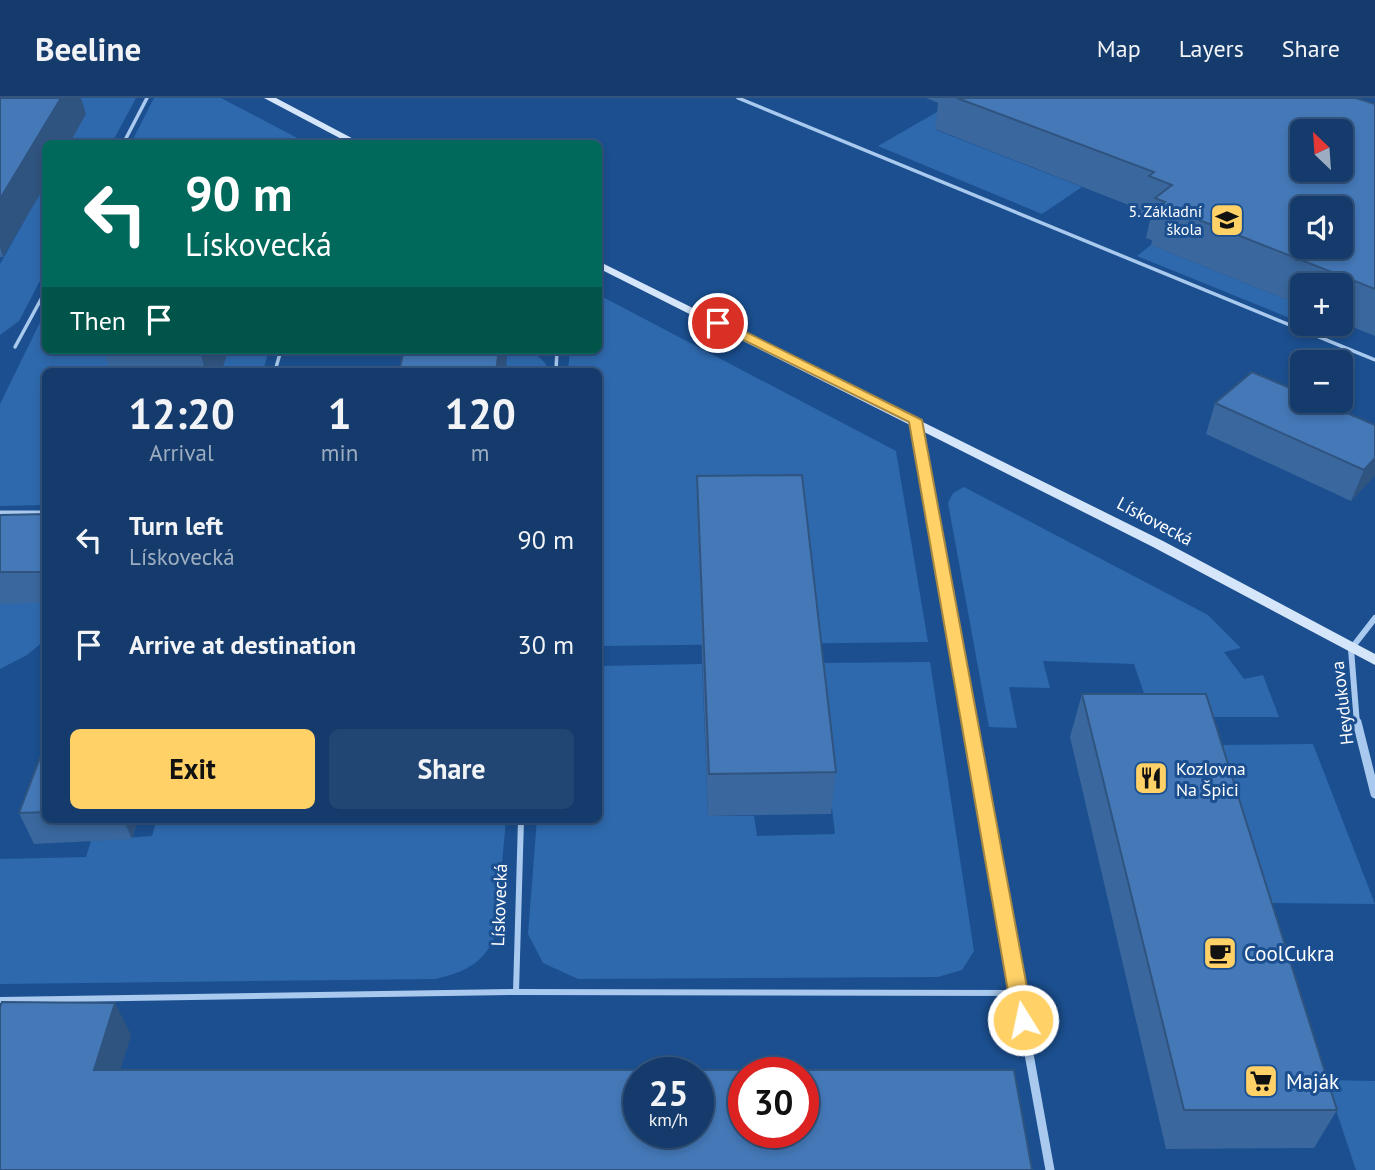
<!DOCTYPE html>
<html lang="en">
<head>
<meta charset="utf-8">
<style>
	body { margin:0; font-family:"PT Sans",sans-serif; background:#214673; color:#f1f3f6; height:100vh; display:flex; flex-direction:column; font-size:26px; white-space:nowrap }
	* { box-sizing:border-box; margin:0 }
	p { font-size:23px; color:#9dadc1 }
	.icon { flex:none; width:38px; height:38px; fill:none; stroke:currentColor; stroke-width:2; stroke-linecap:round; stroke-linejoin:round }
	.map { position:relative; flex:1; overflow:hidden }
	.side { position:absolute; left:42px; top:270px; width:560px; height:455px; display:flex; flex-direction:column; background:#143b6b; border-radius:10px; box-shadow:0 4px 10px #0003,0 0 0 2px #33557e }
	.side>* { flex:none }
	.hud { position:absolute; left:42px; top:42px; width:560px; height:214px; border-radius:10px; box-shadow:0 4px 10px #0003,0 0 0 2px #33557e; background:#00695c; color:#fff; overflow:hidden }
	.needle { width:46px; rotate:335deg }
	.tools { position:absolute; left:1290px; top:21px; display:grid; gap:14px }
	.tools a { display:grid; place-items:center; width:63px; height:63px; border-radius:10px; background:#143b6b; box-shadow:0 4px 10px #0003,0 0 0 2px #33557e; font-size:35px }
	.speed { position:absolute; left:623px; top:959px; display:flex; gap:14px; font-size:35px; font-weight:700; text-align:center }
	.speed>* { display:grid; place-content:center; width:91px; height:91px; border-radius:50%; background:#143b6b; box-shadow:0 4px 10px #0003,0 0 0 2px #33557e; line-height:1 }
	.speed small { font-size:18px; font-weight:400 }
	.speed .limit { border:10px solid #d22; background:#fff; color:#111 }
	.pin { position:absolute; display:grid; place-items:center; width:60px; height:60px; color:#fff; margin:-30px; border:4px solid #fff; border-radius:50%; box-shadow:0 2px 7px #0007 }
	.me { position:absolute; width:77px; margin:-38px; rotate:350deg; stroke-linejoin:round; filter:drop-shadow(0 0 5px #0008) }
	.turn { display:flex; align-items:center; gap:24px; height:147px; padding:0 28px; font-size:32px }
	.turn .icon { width:91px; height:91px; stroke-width:2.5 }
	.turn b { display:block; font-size:49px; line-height:60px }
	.then { display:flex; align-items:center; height:66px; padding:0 28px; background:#0003; gap:14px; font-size:26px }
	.eta { display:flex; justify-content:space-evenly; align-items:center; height:119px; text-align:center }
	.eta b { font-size:42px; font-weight:700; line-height:49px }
	.button { display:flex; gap:14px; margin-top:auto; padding:14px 28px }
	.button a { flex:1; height:80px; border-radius:10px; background:#ffd166; color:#111; font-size:28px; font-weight:700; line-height:80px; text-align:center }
	.button a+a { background:#214673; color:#f1f3f6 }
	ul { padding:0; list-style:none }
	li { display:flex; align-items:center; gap:21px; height:105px; padding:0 28px }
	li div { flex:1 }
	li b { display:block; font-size:26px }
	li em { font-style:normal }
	header { display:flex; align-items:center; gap:42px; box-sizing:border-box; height:98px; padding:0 35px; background:#143b6b; border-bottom:2px solid #33557e }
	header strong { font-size:33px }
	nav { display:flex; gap:38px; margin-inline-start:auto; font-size:24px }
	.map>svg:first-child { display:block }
</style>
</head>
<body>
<header>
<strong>Beeline</strong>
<nav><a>Map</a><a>Layers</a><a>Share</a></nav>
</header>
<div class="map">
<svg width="1375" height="1072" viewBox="0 0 1375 1072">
	<rect width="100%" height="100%" fill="#1b4f8f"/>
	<!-- green -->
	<g fill="#2e69ad">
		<path d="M 0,0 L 136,0 L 112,45 L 68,45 L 85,16 Z"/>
		<path d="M 154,0 L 221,0 L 307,45 L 131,45 Z"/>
		<path d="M 937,14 L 953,20 L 936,32 L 1082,89 L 1042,116 L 878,48 Z"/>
		<path d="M 44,88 L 45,173 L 19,223 L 0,237 L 0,166 Z"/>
		<path d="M 1151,147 L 1302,208 L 1302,225 L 1137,158 Z"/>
		<path d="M 599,197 L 896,353 L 928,544 L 599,548 L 598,273 L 568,273 L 570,252 L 598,252 Z"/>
		<path d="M 45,214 L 46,252 L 138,252 L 130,273 L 46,273 L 45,407 L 0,408 L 0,306 Z"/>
		<path d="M 229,252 L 269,252 L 263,273 L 221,273 Z"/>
		<path d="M 293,252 L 532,252 L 546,266 L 545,273 L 506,273 L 507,254 L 291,256 Z"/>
		<path d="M 964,389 L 1208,517 L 1241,550 L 1224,554 L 1244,581 L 1263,577 L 1279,619 L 1152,619 L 1134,566 L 1043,563 L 1050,590 L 1009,589 L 1017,630 L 989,629 L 948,405 L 953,395 Z"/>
		<path d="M 0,505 L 46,505 L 45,542 L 27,557 L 0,571 Z"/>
		<path d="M 930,564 L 974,853 L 962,872 L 938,879 L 578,881 L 543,865 L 528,836 L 537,721 L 598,721 L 599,568 L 702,566 L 708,718 L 754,718 L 757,738 L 835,736 L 815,565 Z"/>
		<path d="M 1313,646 L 1375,806 L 1269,805 L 1216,647 Z"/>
		<path d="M 157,721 L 506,721 L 496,834 C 487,864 464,875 435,881 L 0,886 L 0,761 L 86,759 L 91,743 L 152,738 Z"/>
		<path d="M 1326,982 L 1375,983 L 1375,1072 L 1356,1072 Z"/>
	</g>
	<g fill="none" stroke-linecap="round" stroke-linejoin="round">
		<!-- lane-far2 -->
		<g stroke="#a9c9ee" stroke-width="3.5">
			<path d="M 738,0 L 1375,262"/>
			<path d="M 123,46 L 147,0"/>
			<path d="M 15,249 L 46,192"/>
			<path d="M 275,273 L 281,252"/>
			<path d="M 556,273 L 557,252"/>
		</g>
		<!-- lane-far1 -->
		<path stroke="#a9c9ee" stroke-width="5" d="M 0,415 L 46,415"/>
		<!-- lane -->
		<g stroke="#a9c9ee" stroke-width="6">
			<path d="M 516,894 L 521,721"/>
			<path d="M 0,902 L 516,894 L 1019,895"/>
		</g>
		<!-- street-far1 -->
		<g stroke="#a9c9ee" stroke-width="6">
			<path d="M 915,322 L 970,626"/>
			<path d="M 1357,626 L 1351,551 L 1375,520"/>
		</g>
		<!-- street -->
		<g stroke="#a9c9ee" stroke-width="9">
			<path d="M 969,624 L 1050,1072"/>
			<path d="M 1357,624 L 1375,696"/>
		</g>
		<!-- secondary -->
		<g fill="#d6e6fa" fill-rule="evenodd">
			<path d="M 264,0 L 276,0 L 363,46 L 351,46 Z"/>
			<path d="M 598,163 L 1163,443 L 1375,556 L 1375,567 L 1153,449 L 598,170 Z"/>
		</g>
	</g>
	<!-- wall -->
	<g fill="#3a679d">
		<path d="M 0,0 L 86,16 L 69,46 L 46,46 L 3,159 L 0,159 Z"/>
		<path d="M 926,0 L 1356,0 L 1375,6 L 1375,238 L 1340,224 L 1340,187 L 1302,187 L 1302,208 L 1151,147 L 1152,142 L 1146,140 L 1150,122 L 1140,118 L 1141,112 L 935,31 L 938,5 Z"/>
		<path d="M 229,252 L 221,273 L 110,273 L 105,257 Z"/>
		<path d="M 1215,305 L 1375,360 L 1351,403 L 1206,336 Z"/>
		<path d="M 697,378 L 836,674 L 831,716 L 708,718 L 697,421 Z"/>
		<path d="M 46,416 L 46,505 L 0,506 L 0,417 Z"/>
		<path d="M 1082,596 L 1337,1012 L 1314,1050 L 1166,1051 L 1070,639 Z"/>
		<path d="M 46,644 L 46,721 L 138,721 L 132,741 L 34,746 L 19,715 Z"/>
	</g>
	<!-- shaded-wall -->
	<g fill="#305480">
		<path d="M 61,0 L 81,0 L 86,16 L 69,46 L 46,46 L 46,86 L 3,159 L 0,149 L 0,101 Z"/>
		<path d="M 203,252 L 229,252 L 221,273 L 205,273 L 201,257 Z"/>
		<path d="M 499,252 L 508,252 L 505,273 L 496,273 Z"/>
		<path d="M 1375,360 L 1375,378 L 1351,403 L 1364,372 Z"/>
		<path d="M 123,721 L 138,721 L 132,741 Z"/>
		<path d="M 115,905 L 131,937 L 111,1003 L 94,972 Z"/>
	</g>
	<!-- building -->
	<g fill="#4478b7" stroke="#305480" stroke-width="2" fill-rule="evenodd">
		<path d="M 0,0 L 61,0 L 0,101 Z"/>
		<path d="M 957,0 L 1356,0 L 1375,6 L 1375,191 L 1161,107 L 1165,104 L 1155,100 L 1172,87 L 1149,78 L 1154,74 ZM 1302,33 L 1340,33 L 1340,72 L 1302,72 ZM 1302,110 L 1340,110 L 1340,149 L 1302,149 Z"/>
		<path d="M 107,252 L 203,252 L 201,257 L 105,257 Z"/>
		<path d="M 404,252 L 499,252 L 496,273 L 399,273 Z"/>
		<path d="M 1252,274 L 1302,295 L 1302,303 L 1319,303 L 1375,327 L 1375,360 L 1364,372 L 1215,305 Z"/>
		<path d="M 802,377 L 836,674 L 709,676 L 697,378 Z"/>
		<path d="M 46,416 L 46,474 L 0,474 L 0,417 Z"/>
		<path d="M 1082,596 L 1206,596 L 1337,1012 L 1184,1012 Z"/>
		<path d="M 46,644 L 46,714 L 19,715 Z"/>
		<path d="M 2,904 L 115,905 L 94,972 L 1014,972 L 1032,1072 L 0,1072 L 0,909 ZM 639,975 L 698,975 L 698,1034 L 639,1034 ZM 744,975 L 803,975 L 803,1034 L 744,1034 Z"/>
	</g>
	<!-- route -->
	<path fill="#ffd166" stroke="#a68842" stroke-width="2" d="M 713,222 L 722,222 L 922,322 L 1033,922 L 1030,928 L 1023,931 L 1016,928 L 1013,922 L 909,324 L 713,227 Z"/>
	<!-- icons -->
	<defs>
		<g id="school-square" transform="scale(1.75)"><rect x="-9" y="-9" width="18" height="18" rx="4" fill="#ffd166" stroke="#1b4f8f"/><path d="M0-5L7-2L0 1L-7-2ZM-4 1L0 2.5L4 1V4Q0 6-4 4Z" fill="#111"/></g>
		<g id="restaurant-square" transform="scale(1.75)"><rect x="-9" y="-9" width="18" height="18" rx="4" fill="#ffd166" stroke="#1b4f8f"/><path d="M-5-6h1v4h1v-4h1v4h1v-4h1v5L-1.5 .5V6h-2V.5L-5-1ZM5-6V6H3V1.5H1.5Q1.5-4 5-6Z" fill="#111"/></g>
		<g id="cafe-square" transform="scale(1.75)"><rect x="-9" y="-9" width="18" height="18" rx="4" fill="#ffd166" stroke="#1b4f8f"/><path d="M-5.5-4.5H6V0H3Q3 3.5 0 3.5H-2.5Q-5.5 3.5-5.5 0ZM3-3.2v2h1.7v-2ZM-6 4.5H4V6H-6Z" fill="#111"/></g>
		<g id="supermarket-square" transform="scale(1.75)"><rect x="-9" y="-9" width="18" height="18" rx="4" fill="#ffd166" stroke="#1b4f8f"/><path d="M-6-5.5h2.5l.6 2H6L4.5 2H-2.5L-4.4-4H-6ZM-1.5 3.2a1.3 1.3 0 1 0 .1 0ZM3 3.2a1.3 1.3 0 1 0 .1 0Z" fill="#111"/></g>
	</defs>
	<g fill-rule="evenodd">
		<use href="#school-square" x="1227" y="122"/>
		<use href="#restaurant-square" x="1151" y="680"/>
		<use href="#cafe-square" x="1220" y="855"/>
		<use href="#supermarket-square" x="1261" y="983"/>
	</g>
	<g text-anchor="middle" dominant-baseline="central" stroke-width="6" stroke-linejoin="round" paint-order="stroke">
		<!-- far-poi labels -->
		<g font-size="16" fill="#fff" stroke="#1b4f8f" text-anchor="end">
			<text x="1202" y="113">5. Základní<tspan x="1202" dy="18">škola</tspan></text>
		</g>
		<!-- street labels -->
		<g font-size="18" fill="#fff" stroke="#1b4f8f">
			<text transform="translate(1155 423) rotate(28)">Lískovecká</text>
			<text transform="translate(1342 605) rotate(-97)">Heydukova</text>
			<text transform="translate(499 807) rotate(-88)">Lískovecká</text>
		</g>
		<!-- poi labels -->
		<g font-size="18" fill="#fff" stroke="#1b4f8f" text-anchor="start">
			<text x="1176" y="670">Kozlovna<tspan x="1176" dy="21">Na Špici</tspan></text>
		</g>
		<!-- near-poi labels -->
		<g font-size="21" fill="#fff" stroke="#1b4f8f" text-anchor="start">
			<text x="1244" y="855">CoolCukra</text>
			<text x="1286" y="983">Maják</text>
		</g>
	</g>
</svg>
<div class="tools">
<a><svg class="needle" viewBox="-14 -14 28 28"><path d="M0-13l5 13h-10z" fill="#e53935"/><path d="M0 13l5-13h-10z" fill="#9dadc1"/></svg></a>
<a><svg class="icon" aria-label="sound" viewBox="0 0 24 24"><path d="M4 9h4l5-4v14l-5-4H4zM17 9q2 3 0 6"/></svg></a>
<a>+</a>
<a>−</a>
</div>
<div class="speed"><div>25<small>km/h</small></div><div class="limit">30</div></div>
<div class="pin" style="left:718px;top:225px;background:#d93025"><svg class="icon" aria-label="arrive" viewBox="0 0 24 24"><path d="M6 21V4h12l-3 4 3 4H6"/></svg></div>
<svg class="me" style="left:1023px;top:922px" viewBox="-20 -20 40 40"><circle r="17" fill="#ffd166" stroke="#fff" stroke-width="3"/><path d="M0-11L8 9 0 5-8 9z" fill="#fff"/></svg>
<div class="hud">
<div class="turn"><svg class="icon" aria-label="left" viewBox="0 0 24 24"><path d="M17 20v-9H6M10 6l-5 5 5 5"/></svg><div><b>90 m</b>Lískovecká</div></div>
<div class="then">Then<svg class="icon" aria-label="arrive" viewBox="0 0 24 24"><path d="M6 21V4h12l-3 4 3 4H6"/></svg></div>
</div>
<section class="side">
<div class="eta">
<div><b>12:20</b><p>Arrival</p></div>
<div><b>1</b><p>min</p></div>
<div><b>120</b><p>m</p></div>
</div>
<ul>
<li><svg class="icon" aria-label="left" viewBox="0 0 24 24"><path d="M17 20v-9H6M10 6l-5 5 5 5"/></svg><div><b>Turn left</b><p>Lískovecká</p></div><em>90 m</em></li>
<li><svg class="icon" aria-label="arrive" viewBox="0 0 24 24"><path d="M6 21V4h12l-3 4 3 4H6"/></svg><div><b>Arrive at destination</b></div><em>30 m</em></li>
</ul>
<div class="button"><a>Exit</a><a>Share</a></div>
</section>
</div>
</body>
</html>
